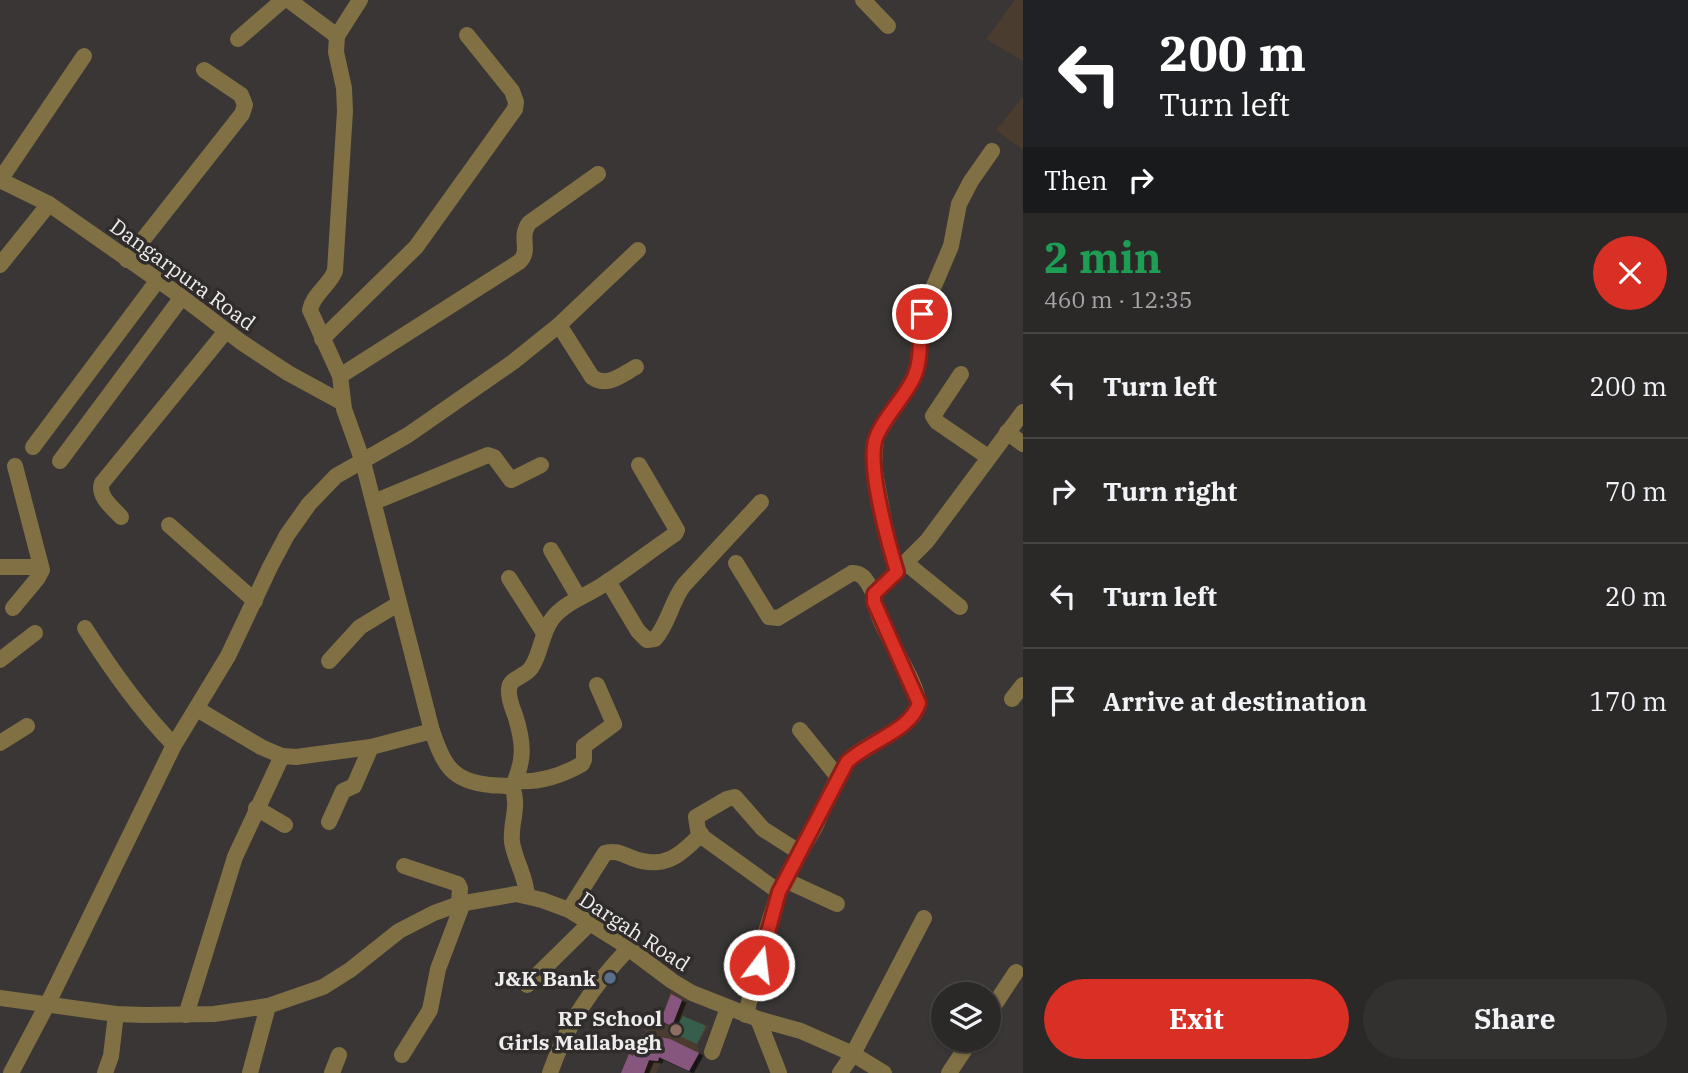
<!DOCTYPE html>
<html lang="en">
<head>
<meta charset="utf-8">
<style>
	body { margin:0; font-family:"IBM Plex Serif",serif; background:#333030; color:#f1f3f6; height:100vh; display:flex; flex-direction:column; font-size:26px; white-space:nowrap }
	* { box-sizing:border-box; margin:0 }
	p { font-size:23px; color:#a6a6a8 }
	.icon { flex:none; width:38px; height:38px; fill:none; stroke:currentColor; stroke-width:2; stroke-linecap:round; stroke-linejoin:round }
	.map { position:relative; flex:1; overflow:hidden }
	.side { display:flex; flex-direction:column; background:#2b2828; width:665px }
	.side>* { flex:none }
	.hud { background:#202124; color:#fff; overflow:hidden }
	.tools { position:absolute; left:931px; top:982px; display:grid; gap:14px }
	.tools a { display:grid; place-items:center; width:70px; height:70px; border-radius:50%; background:#2b2828; box-shadow:0 2px 5px #0004,0 0 0 2px #474445; font-size:35px }
	.pin { position:absolute; display:grid; place-items:center; width:60px; height:60px; color:#fff; margin:-30px; border:4px solid #fff; border-radius:50%; box-shadow:0 2px 7px #0007 }
	.me { position:absolute; width:77px; margin:-38px; rotate:15deg; stroke-linejoin:round; filter:drop-shadow(0 0 5px #0008) }
	.turn { display:flex; align-items:center; gap:24px; height:147px; padding:0 21px; font-size:32px }
	.turn .icon { width:91px; height:91px; stroke-width:2.5 }
	.turn b { display:block; font-size:49px; line-height:60px }
	.then { display:flex; align-items:center; height:66px; padding:0 21px; background:#0003; gap:14px; font-size:26px }
	.round { display:grid; place-items:center; flex:none; width:74px; height:74px; border-radius:37px; background:#333030 }
	.overview { display:flex; align-items:center; justify-content:space-between; height:119px; padding:0 21px }
	h1 { font-size:42px; font-weight:800; line-height:52px; color:#1e9e55 }
	.button { display:flex; gap:14px; margin-top:auto; padding:14px 21px }
	.button a { flex:1; height:80px; border-radius:42px; background:#d93025; color:#fff; font-size:28px; font-weight:800; line-height:80px; text-align:center }
	.button a+a { background:#333030; color:#f1f3f6 }
	ul { padding:0; list-style:none }
	li { display:flex; align-items:center; gap:21px; height:105px; padding:0 21px; border-top:2px solid #474445 }
	li div { flex:1 }
	li b { display:block; font-size:26px }
	li em { font-style:normal }
	main { display:flex; flex:1; min-height:0 }
	.map>svg:first-child { display:block }
</style>
</head>
<body>
<main>
<div class="map">
<svg width="1023" height="1073" viewBox="0 0 1023 1073">
	<defs>
		<filter id="shadow"><feDropShadow dx="4.5" dy="2.5" stdDeviation="0" flood-color="#0009"/></filter>
	</defs>
	<rect width="100%" height="100%" fill="#393635"/>
	<!-- education -->
	<g fill="#4a3c2e">
		<path d="M 1015,0 L 1023,0 L 1023,61 L 986,39 Z"/>
		<path d="M 1023,97 L 1023,150 L 996,130 Z"/>
		<path d="M 671,990 L 686,999 L 683,1016 L 709,1026 L 697,1044 L 699,1053 L 689,1071 L 663,1059 L 656,1073 L 621,1073 L 629,1054 L 635,1054 L 655,1008 L 664,1011 Z"/>
	</g>
	<!-- green -->
	<path fill="#375e4d" d="M 683,1016 L 706,1026 L 697,1044 L 673,1033 Z"/>
	<!-- building -->
	<g fill="#87577f" filter="url(#shadow)">
		<path d="M 671,994 L 682,1000 L 672,1026 L 652,1017 L 655,1008 L 664,1012 Z"/>
		<path d="M 643,1034 L 670,1039 L 699,1053 L 689,1071 L 659,1057 L 658,1061 L 649,1060 L 644,1073 L 621,1073 L 629,1054 L 633,1056 Z"/>
	</g>
	<g fill="none" stroke-linecap="round" stroke-linejoin="round">
		<!-- minor -->
		<g stroke="#807044" stroke-width="16">
			<path d="M 285,0 L 290,1 L 337,36"/>
			<path d="M 360,0 L 337,36 L 336,52 L 344,88 L 345,111 L 335,271 C 329,286 313,294 310,310 L 340,376 L 344,409 L 363,462 L 432,731 C 444,765 451,781 490,785 C 498,786 505,785 512,787 C 520,806 510,823 512,842 C 515,861 526,876 527,896"/>
			<path d="M 863,0 L 888,26"/>
			<path d="M 238,39 L 283,0"/>
			<path d="M 0,180 L 49,204 L 182,297 L 241,342 L 288,373 L 343,403"/>
			<path d="M 0,180 L 84,56"/>
			<path d="M 127,260 L 242,114 L 245,105 L 241,95 L 204,70"/>
			<path d="M 0,265 L 49,204"/>
			<path d="M 559,325 L 592,377 C 607,388 621,375 636,367"/>
			<path d="M 322,339 L 416,247 L 515,109 L 516,102 L 512,91 L 467,35"/>
			<path d="M 961,374 L 933,416 L 937,422 L 988,457"/>
			<path d="M 340,376 L 519,262 C 532,250 518,239 529,223 L 598,174"/>
			<path d="M 1007,432 L 1023,444"/>
			<path d="M 33,447 L 158,280"/>
			<path d="M 60,461 L 182,297"/>
			<path d="M 374,502 L 488,455 L 494,457 L 511,480 L 541,465"/>
			<path d="M 121,517 C 113,508 97,496 102,483 L 226,331"/>
			<path d="M 169,525 L 255,601"/>
			<path d="M 551,550 L 579,598"/>
			<path d="M 736,563 L 769,617 L 778,618 L 852,573 C 864,572 868,584 874,594"/>
			<path d="M 906,563 L 960,607"/>
			<path d="M 0,567 L 41,567"/>
			<path d="M 897,572 L 887,538 L 874,466 L 876,437 L 914,377 L 918,363 L 922,314 L 951,246 L 959,204 L 971,181 L 992,151"/>
			<path d="M 509,578 L 544,633"/>
			<path d="M 608,581 L 638,631 L 647,640 L 655,639 C 669,623 671,602 684,585 L 761,502"/>
			<path d="M 13,608 L 37,579 L 42,570 L 15,466"/>
			<path d="M 85,628 C 112,671 139,709 174,745"/>
			<path d="M 0,660 L 35,633"/>
			<path d="M 329,661 L 360,627 L 398,604"/>
			<path d="M 1012,699 L 1023,685"/>
			<path d="M 197,709 L 261,747 L 282,756 L 296,757 L 371,747 L 432,731"/>
			<path d="M 800,730 L 838,777"/>
			<path d="M 0,743 L 27,726"/>
			<path d="M 515,781 C 540,783 561,776 582,764 L 584,760 L 584,746 L 614,724 L 597,685"/>
			<path d="M 512,787 C 525,761 524,743 515,715 C 512,707 508,698 509,689 C 509,678 525,677 531,668 C 541,654 541,634 552,619 C 564,603 584,597 601,586 C 626,570 650,551 675,534 L 677,530 L 639,465"/>
			<path d="M 256,808 L 285,825"/>
			<path d="M 329,822 L 343,791 L 354,786 L 371,747"/>
			<path d="M 404,866 L 458,884 L 460,888 L 459,904"/>
			<path d="M 785,880 L 837,904"/>
			<path d="M 779,892 L 704,838 L 698,830 L 696,817 L 727,799 L 735,797 L 763,829 L 799,852"/>
			<path d="M 569,910 L 605,853 C 616,850 622,854 632,858 C 664,870 680,856 701,834"/>
			<path d="M 527,985 L 590,923"/>
			<path d="M 0,998 L 116,1014 L 145,1015 L 214,1014 L 268,1006 L 323,987 L 350,970 L 399,931 L 434,913 L 459,904 L 516,894 L 542,900 L 569,910 L 620,942 L 672,981 L 692,993 L 758,1019 L 801,1031 L 853,1054 L 884,1073"/>
			<path d="M 989,1013 L 1016,972"/>
			<path d="M 186,1015 L 235,857 L 282,756"/>
			<path d="M 746,1015 C 755,976 765,929 779,892 C 788,869 803,849 815,827 C 825,806 832,784 845,765 C 860,742 914,730 918,706 C 922,683 872,623 874,594 L 927,541 L 1023,412"/>
			<path d="M 758,1019 L 779,1073"/>
			<path d="M 712,1052 L 728,1008"/>
			<path d="M 402,1055 L 430,1010 L 438,969 L 463,903"/>
			<path d="M 11,1073 L 48,1003 L 174,745 L 228,656 L 270,567 L 287,535 L 309,504 L 336,476 L 408,435 L 513,362 L 559,325 L 638,250"/>
			<path d="M 105,1073 L 111,1056 L 116,1014"/>
			<path d="M 250,1073 L 268,1006"/>
			<path d="M 332,1073 L 339,1055"/>
			<path d="M 550,1073 C 568,1022 592,987 629,948"/>
			<path d="M 840,1073 L 853,1054 L 924,918"/>
			<path d="M 949,1073 L 971,1040"/>
		</g>
	</g>
	<g fill="none" stroke-linecap="round" stroke-linejoin="round">
		<!-- route casing -->
		<g stroke="#8d1f18" stroke-width="18">
			<path id="route" d="M 759,965 L 779,892 L 847,762 C 867,742 911,731 919,703 L 874,602 L 874,594 L 897,572 C 888,542 868,470 875,441 C 880,421 905,398 914,377 C 923,357 918,334 922,314"/>
		</g>
		<!-- route -->
		<use href="#route" stroke="#d93025" stroke-width="12"/>
	</g>
	<!-- markers -->
	<circle fill="#5c6f8a" stroke="#2f2c2b" stroke-width="2.5" cx="610" cy="978" r="7"/>
	<circle fill="#8d6e63" stroke="#2f2c2b" stroke-width="2.5" cx="676" cy="1030" r="7"/>
	<g text-anchor="middle" dominant-baseline="central" stroke-width="7" stroke-linejoin="round" paint-order="stroke">
		<!-- street labels -->
		<g font-size="21" fill="#eeecec" stroke="#2f2c2b">
			<text transform="translate(183 274) rotate(36)">Dangarpura Road</text>
			<text transform="translate(635 931) rotate(33)">Dargah Road</text>
		</g>
		<!-- poi labels -->
		<g font-size="21" font-weight="bold" fill="#eeecec" stroke="#2f2c2b" text-anchor="end">
			<text x="596" y="978">J&amp;K Bank</text>
			<text x="662" y="1018">RP School<tspan x="662" dy="24">Girls Mallabagh</tspan></text>
		</g>
	</g>
</svg>
<div class="tools">
<a><svg class="icon" aria-label="layers" viewBox="0 0 24 24"><path d="M12 4l9 5-9 5-9-5zM3 14l9 5 9-5"/></svg></a>
</div>
<div class="pin" style="left:922px;top:314px;background:#d93025"><svg class="icon" aria-label="arrive" viewBox="0 0 24 24"><path d="M6 21V4h12l-3 4 3 4H6"/></svg></div>
<svg class="me" style="left:759px;top:965px" viewBox="-20 -20 40 40"><circle r="17" fill="#d93025" stroke="#fff" stroke-width="3"/><path d="M0-11L8 9 0 5-8 9z" fill="#fff"/></svg>
</div>
<section class="side">
<div class="hud">
<div class="turn"><svg class="icon" aria-label="left" viewBox="0 0 24 24"><path d="M17 20v-9H6M10 6l-5 5 5 5"/></svg><div><b>200 m</b>Turn left</div></div>
<div class="then">Then<svg class="icon" aria-label="right" viewBox="0 0 24 24"><path d="M7 20v-9h11M14 6l5 5-5 5"/></svg></div>
</div>
<div class="overview"><div><h1>2 min</h1><p>460 m · 12:35</p></div><a class="round" style="background:#d93025;color:#fff"><svg class="icon" aria-label="close" viewBox="0 0 24 24"><path d="M6 6l12 12M18 6L6 18"/></svg></a></div>
<ul>
<li><svg class="icon" aria-label="left" viewBox="0 0 24 24"><path d="M17 20v-9H6M10 6l-5 5 5 5"/></svg><div><b>Turn left</b></div><em>200 m</em></li>
<li><svg class="icon" aria-label="right" viewBox="0 0 24 24"><path d="M7 20v-9h11M14 6l5 5-5 5"/></svg><div><b>Turn right</b></div><em>70 m</em></li>
<li><svg class="icon" aria-label="left" viewBox="0 0 24 24"><path d="M17 20v-9H6M10 6l-5 5 5 5"/></svg><div><b>Turn left</b></div><em>20 m</em></li>
<li><svg class="icon" aria-label="arrive" viewBox="0 0 24 24"><path d="M6 21V4h12l-3 4 3 4H6"/></svg><div><b>Arrive at destination</b></div><em>170 m</em></li>
</ul>
<div class="button"><a>Exit</a><a>Share</a></div>
</section>
</main>
</body>
</html>
